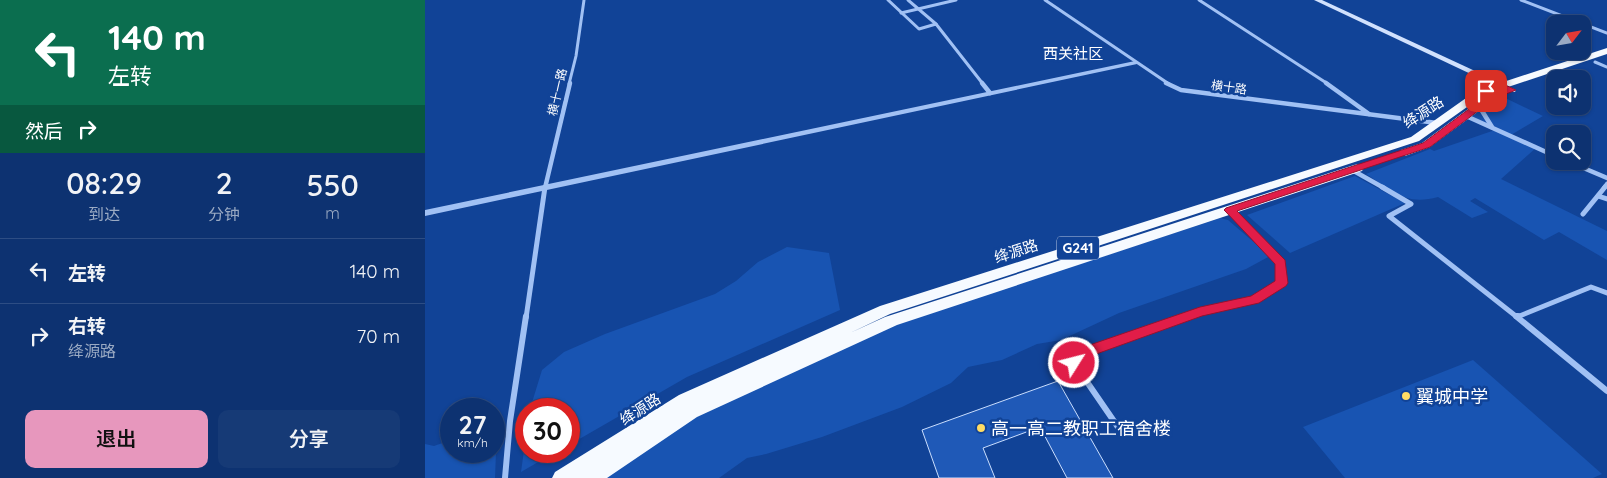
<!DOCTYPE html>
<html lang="zh">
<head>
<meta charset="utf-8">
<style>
	body { margin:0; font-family:Quicksand,"Noto Sans SC",sans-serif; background:#163a76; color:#f1f3f6; height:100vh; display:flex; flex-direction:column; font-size:19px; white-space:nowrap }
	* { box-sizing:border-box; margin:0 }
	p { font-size:16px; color:#9aaac3 }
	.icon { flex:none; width:28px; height:28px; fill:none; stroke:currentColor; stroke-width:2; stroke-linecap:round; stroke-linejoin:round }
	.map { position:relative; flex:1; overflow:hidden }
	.side { display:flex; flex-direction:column; background:#0d3271; width:425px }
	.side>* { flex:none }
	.guide { background:#0b6e4f; color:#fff; overflow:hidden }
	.needle { width:32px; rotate:59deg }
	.tools { position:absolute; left:1121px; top:15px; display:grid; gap:10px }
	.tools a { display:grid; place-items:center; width:45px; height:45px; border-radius:10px; background:#0d3271; box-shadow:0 1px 4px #0004,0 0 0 1px #2d4d84; font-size:25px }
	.speed { position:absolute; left:15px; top:398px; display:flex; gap:10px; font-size:25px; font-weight:700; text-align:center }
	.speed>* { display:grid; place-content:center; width:65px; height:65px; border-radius:50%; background:#0d3271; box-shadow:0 1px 4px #0004,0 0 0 1px #2d4d84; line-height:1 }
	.speed small { font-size:12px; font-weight:400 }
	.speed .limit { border:8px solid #d22; background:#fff; color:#111 }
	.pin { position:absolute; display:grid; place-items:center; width:42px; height:42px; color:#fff; margin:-21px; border-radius:10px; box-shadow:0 2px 8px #0006 }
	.me { position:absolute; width:55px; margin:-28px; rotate:54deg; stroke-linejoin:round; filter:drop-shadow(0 0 4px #0008) }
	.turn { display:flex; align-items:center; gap:18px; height:105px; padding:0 25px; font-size:22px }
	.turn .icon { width:65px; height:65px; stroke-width:2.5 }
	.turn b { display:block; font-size:35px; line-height:42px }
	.then { display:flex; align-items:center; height:48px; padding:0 25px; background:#0003; gap:10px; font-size:19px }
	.eta { display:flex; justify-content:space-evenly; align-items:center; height:85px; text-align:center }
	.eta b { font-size:30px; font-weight:600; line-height:35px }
	.cta { display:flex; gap:10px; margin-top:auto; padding:10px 25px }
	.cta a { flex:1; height:58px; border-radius:10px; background:#e797bd; color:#111; font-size:20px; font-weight:600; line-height:58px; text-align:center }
	.cta a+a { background:#163a76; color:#f1f3f6 }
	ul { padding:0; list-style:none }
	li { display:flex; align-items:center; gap:15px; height:65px; padding:0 25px; border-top:1px solid #2d4d84 }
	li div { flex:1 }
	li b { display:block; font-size:19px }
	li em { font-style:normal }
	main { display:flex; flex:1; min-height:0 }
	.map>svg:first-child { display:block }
</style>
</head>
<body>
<main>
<section class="side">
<div class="guide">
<div class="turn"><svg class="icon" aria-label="left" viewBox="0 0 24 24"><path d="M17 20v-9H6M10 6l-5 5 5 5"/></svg><div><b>140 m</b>左转</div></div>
<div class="then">然后<svg class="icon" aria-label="right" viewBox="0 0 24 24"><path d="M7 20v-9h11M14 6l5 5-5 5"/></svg></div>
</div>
<div class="eta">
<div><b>08:29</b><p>到达</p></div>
<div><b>2</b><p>分钟</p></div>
<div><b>550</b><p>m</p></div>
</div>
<ul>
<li><svg class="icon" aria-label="left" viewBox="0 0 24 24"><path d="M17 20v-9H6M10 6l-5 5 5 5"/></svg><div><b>左转</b></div><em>140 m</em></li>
<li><svg class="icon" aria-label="right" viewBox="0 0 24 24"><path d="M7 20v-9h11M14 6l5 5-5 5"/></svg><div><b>右转</b><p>绛源路</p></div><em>70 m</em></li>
</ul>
<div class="cta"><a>退出</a><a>分享</a></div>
</section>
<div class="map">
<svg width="1182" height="478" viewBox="0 0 1182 478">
	<rect width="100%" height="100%" fill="#114397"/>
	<!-- green -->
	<g fill="#1854b2">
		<path d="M 1074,95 L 1118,116 L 1086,135 L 1112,147 L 1076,179 L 1182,231 L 1182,260 L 1134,232 L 1119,240 L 1050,198 L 1045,201 L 1063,212 L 1047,218 L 1013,197 C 980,206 968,191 941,174 L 1005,149 L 1009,151 L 1070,130 L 1041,116 Z"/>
		<path d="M 930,176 L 980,203 L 865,253 L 822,215 Z"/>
		<path d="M 795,218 L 803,220 L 845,256 L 821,269 L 694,313 L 636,340 L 612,344 L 577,360 L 543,367 L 526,383 L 477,407 L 397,437 L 341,454 L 322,458 L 294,478 L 173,478 L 226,443 L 299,401 L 471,324 Z"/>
		<path d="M 362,247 L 404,253 L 415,310 L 262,377 L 144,445 L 144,409 L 105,409 L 117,370 L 139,352 L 180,334 L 290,294 L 311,281 L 333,262 Z"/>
		<path d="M 1048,360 L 1177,474 L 1168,478 L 920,478 L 878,427 Z"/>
		<path d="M 72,426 L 70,478 L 0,478 L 0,444 L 9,446 L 26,440 L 26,451 L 69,451 L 69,427 Z"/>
		<path d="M 101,436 L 101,451 L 132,451 L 96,472 Z"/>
	</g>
	<!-- building -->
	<path fill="#1f59b7" stroke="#cadefe" d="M 633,381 L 688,478 L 642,478 L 615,427 L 558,448 L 570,478 L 514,478 L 497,430 Z"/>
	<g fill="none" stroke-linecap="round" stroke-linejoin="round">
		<!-- minor-far3 -->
		<g stroke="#a1c1f4" stroke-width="3">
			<path d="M 463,0 L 494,29 L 511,24 L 558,84"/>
			<path d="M 483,0 L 511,24"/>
			<path d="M 620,0 L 744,84"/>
			<path d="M 774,0 L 903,84"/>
			<path d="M 1096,0 L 1182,33"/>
			<path d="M 476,13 L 531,0"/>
			<path d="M 1170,62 L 1182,67"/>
			<path d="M 144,84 L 151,56 L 159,0"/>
		</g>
		<!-- minor-far2 -->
		<g stroke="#a1c1f4" stroke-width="4.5">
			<path d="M 557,83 L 565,93"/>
			<path d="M 741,83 L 756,90 L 1012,123"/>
			<path d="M 901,83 L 944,114"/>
			<path d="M 1054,106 L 1067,127"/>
			<path d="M 1041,116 L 1130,156"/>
			<path d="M 1142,161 L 1182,178"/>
			<path d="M 927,170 L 959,188"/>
			<path d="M 120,188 L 145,83"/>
			<path d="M 1179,188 L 1182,184"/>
		</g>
		<!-- minor-far1 -->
		<g stroke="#a1c1f4" stroke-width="5">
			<path d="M 957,187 L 986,204 L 964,216 L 1092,317 L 1166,287 L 1182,293"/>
			<path d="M 1173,196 L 1182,199"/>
			<path d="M 1158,214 L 1180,187"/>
			<path d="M 101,318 L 120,187"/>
			<path d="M 759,318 L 775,312 L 830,300 L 857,283 L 856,263 L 804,210"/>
		</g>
		<!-- minor -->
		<g stroke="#a1c1f4" stroke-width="6">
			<path d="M 1091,316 L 1093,316"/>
			<path d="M 1092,317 L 1182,391"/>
			<path d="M 695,430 L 649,363 L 658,353 L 762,316"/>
			<path d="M 80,478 L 85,421 L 101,316"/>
		</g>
		<!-- tertiary -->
		<path fill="#a1c1f4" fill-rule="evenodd" d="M 710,61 L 712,62 L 712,64 L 0,216 L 0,210 Z"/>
		<!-- secondary -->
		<path fill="#d1e1fd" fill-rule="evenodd" d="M 889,0 L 897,0 L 1091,90 L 1090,92 L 1084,92 Z"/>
		<!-- trunk -->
		<g fill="#f6faff" fill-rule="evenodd">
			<path d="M 1182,48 L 1182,54 L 1059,95 L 994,141 L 465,314 L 425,333 L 460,317 L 929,165 L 933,164 L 939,168 L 937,171 L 472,325 L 272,417 L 182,478 L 127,478 L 130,472 L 254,395 L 455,306 L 986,137 L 1051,91 Z"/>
			<path d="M 1078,90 L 1083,93 L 1070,99 L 1005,147 L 980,156 L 974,152 L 976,150 L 997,143 L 1062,95 Z"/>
		</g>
	</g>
	<!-- route -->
	<path fill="#e11d48" stroke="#92132f" d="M 1076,83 L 1091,90 L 1069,99 L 1005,147 L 812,211 L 860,260 L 863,283 L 861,286 L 834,303 L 777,316 L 663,357 C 657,364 654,371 644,367 L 642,363 L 653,349 L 775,307 L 826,296 L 850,281 L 850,264 L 801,212 L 799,210 L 801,208 L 998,143 L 1063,95 L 1079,90 L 1076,88 L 1061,93 L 1056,91 Z"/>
	<!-- markers -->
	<g fill="#ffdc64" stroke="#114397" stroke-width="2">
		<circle cx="981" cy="396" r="5"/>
		<circle cx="556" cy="428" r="5"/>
	</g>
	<g text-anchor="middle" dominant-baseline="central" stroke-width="5" stroke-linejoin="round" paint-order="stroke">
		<!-- far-street labels -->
		<g font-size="12" fill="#fff" stroke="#114397">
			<text transform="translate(804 87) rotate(8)">横十路</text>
			<text transform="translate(132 92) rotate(-77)">横十一路</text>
		</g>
		<!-- shield labels -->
		<rect fill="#114397" stroke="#b8c7e0" stroke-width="1" x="632" y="236.5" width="42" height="23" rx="4"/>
		<g font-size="14" font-weight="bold" fill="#fff">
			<text x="653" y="248">G241</text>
		</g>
		<!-- far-quarter labels -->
		<g font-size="15" fill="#fff" stroke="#114397">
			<text x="648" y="53">西关社区</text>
		</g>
		<!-- street labels -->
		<g font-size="15" fill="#fff" stroke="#114397">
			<text transform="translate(998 112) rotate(-33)">绛源路</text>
			<text transform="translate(591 251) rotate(-18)">绛源路</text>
			<text transform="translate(215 409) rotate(-33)">绛源路</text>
		</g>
		<!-- near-poi labels -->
		<g font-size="18" fill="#fff" stroke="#114397" text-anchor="start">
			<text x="991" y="396">翼城中学</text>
			<text x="566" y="428">高一高二教职工宿舍楼</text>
		</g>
	</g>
</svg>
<div class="tools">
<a><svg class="needle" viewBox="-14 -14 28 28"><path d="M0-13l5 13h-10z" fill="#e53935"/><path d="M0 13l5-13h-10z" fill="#9aaac3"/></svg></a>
<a><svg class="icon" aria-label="sound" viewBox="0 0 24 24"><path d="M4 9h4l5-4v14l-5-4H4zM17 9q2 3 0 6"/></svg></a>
<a><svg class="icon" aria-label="search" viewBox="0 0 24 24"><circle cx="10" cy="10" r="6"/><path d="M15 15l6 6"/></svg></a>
</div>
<div class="speed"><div>27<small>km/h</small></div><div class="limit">30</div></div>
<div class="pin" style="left:1061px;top:91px;background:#d93025"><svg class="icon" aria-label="arrive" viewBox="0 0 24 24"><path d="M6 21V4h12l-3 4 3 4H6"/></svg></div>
<svg class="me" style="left:649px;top:363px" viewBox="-20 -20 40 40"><circle r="17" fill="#e11d48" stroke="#fff" stroke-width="3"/><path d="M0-11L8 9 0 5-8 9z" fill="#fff"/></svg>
</div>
</main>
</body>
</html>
